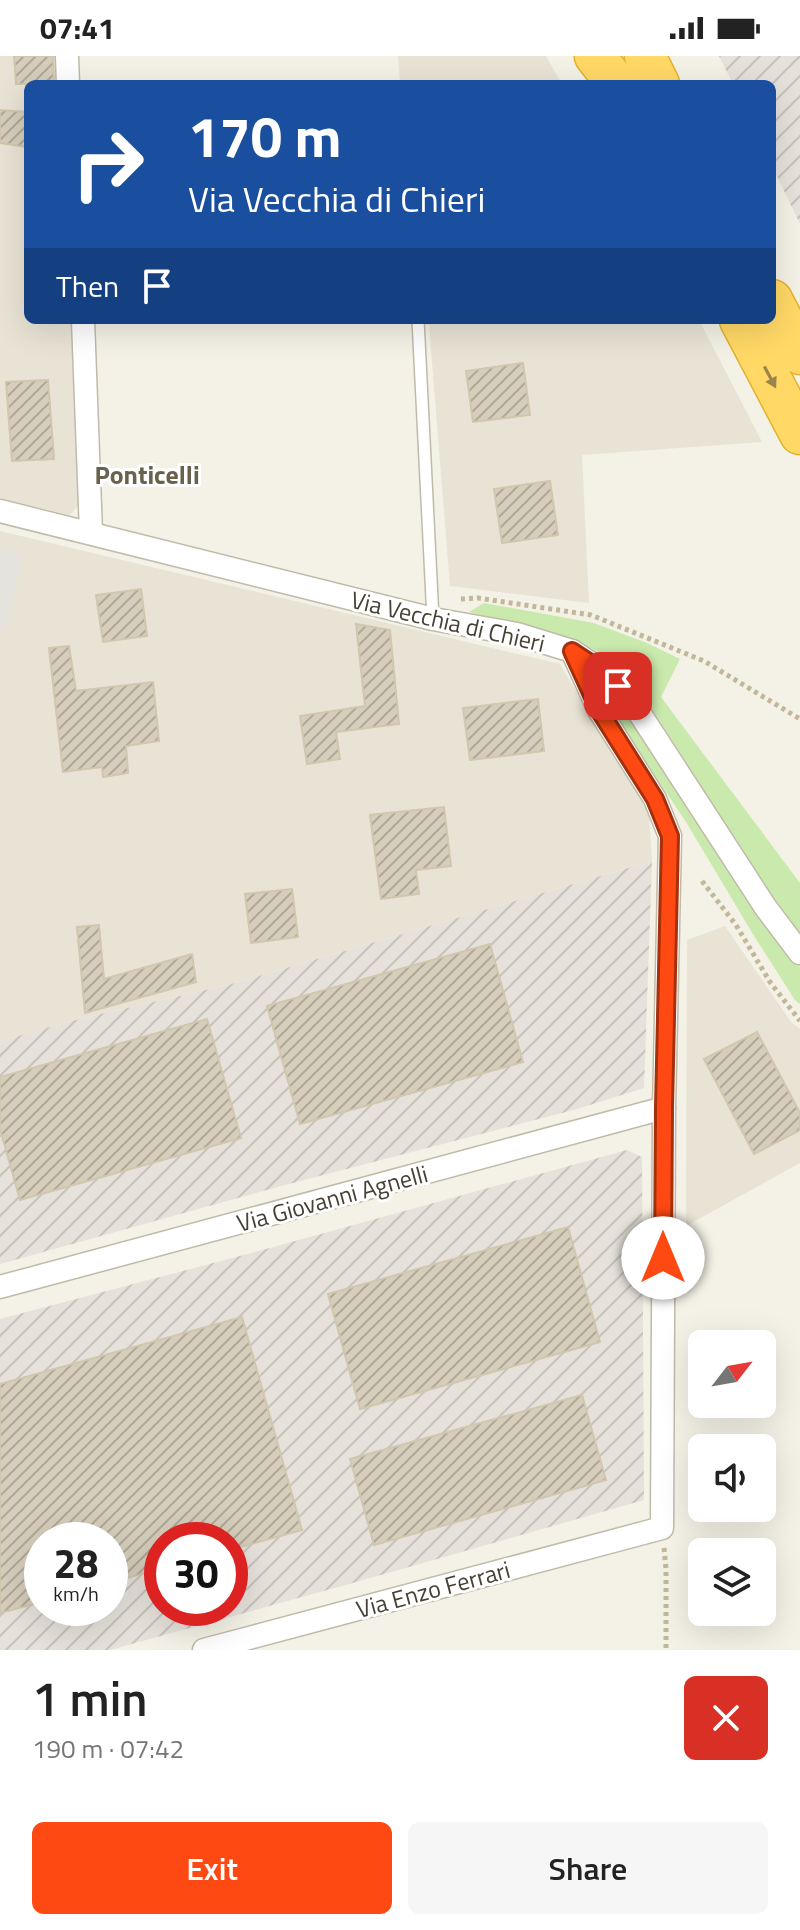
<!DOCTYPE html>
<html lang="en">
<head>
<meta charset="utf-8">
<style>
	body { margin:0; font-family:"Titillium Web",sans-serif; background:#f6f6f6; color:#222; height:100vh; display:flex; flex-direction:column; font-size:30px; white-space:nowrap }
	* { box-sizing:border-box; margin:0 }
	p { font-size:26px; color:#767676 }
	.icon { flex:none; width:44px; height:44px; fill:none; stroke:currentColor; stroke-width:2; stroke-linecap:round; stroke-linejoin:round }
	.map { position:relative; height:1594px; overflow:hidden }
	.sheet { display:flex; flex-direction:column; background:#fff; flex:1 }
	.sheet>* { flex:none }
	.top-card { position:absolute; left:24px; top:24px; width:752px; height:244px; border-radius:12px; box-shadow:0 8px 32px #0002; background:#1a4fa0; color:#fff; overflow:hidden }
	.needle { width:52px; rotate:59deg }
	.controls { position:absolute; left:688px; top:1274px; display:grid; gap:16px }
	.controls a { display:grid; place-items:center; width:88px; height:88px; border-radius:12px; background:#fff; box-shadow:0 8px 32px #0002; font-size:40px }
	.speed { position:absolute; left:24px; top:1466px; display:flex; gap:16px; font-size:40px; font-weight:700; text-align:center }
	.speed>* { display:grid; place-content:center; width:104px; height:104px; border-radius:50%; background:#fff; box-shadow:0 8px 32px #0002; line-height:1 }
	.speed small { font-size:20px; font-weight:400 }
	.speed .limit { border:12px solid #d22; background:#fff; color:#111 }
	.pin { position:absolute; display:grid; place-items:center; width:68px; height:68px; color:#fff; margin:-34px; border-radius:16px; box-shadow:0 4px 12px #0006 }
	.me { position:absolute; width:88px; margin:-44px; rotate:0deg; stroke-linejoin:round; filter:drop-shadow(0 0 6px #0008) }
	.turn { display:flex; align-items:center; gap:28px; height:168px; padding:0 32px; font-size:36px }
	.turn .icon { width:104px; height:104px; stroke-width:2.5 }
	.turn b { display:block; font-size:56px; line-height:68px }
	.then { display:flex; align-items:center; height:76px; padding:0 32px; background:#0003; gap:16px; font-size:30px }
	.round { display:grid; place-items:center; flex:none; width:84px; height:84px; border-radius:12px; background:#f6f6f6 }
	.overview { display:flex; align-items:center; justify-content:space-between; height:136px; padding:0 32px }
	h1 { font-size:48px; font-weight:600; line-height:60px }
	.cta { display:flex; gap:16px; margin-top:auto; padding:16px 32px }
	.cta a { flex:1; height:92px; border-radius:12px; background:#ff4912; color:#fff; font-size:32px; font-weight:600; line-height:92px; text-align:center }
	.cta a+a { background:#f6f6f6; color:#222 }
	.status { display:flex; justify-content:space-between; align-items:center; height:56px; padding:0 40px; background:#fff; direction:ltr }
	.status svg { height:22px; fill:currentColor }
	.map>svg:first-child { display:block }
</style>
</head>
<body>
<div class="status"><b>07:41</b><svg viewBox="0 0 49 12"><path d="M0 12V9h3v3zM5 12V6h3v6zM10 12V3h3v9zM15 12V0h3v12zM26 1h20v11H26zM47 4h2v5h-2z"/></svg></div>
<div class="map">
<svg width="800" height="1594" viewBox="0 0 800 1594">
	<defs>
		<pattern id="industrial-furrows" width="10" height="10" patternUnits="userSpaceOnUse" patternTransform="scale(2)"><rect width="10" height="10" fill="#e6e2db"/><path d="M-1 1l2-2M0 10L10 0M9 11l2-2" fill="none" stroke="#c7c3bd"/></pattern>
		<pattern id="building-hatch" width="6" height="6" patternUnits="userSpaceOnUse" patternTransform="scale(2)"><rect width="6" height="6" fill="#d6cebb"/><path d="M-1 1l2-2M0 6l6-6M5 7l2-2" fill="none" stroke="#afa999"/></pattern>
	</defs>
	<rect width="100%" height="100%" fill="#f4f1e6"/>
	<!-- residential -->
	<g fill="#e8e3d4">
		<path d="M 0,0 L 58,0 L 59,28 L 28,28 L 28,264 L 73,264 L 82,445 L 70,459 L 0,442 Z"/>
		<path d="M 398,0 L 546,0 L 562,28 L 400,28 Z"/>
		<path d="M 410,264 L 699,264 L 762,386 L 582,399 L 589,547 L 450,530 L 429,269 L 410,269 Z"/>
		<path d="M 0,475 L 560,608 L 649,758 L 652,805 L 228,929 L 83,962 L 0,985 Z"/>
		<path d="M 725,870 L 791,966 L 800,973 L 800,1107 L 686,1170 L 687,884 Z"/>
	</g>
	<!-- industrial -->
	<g fill="url(#industrial-furrows)" fill-rule="evenodd">
		<path d="M 719,0 L 800,0 L 800,168 L 772,110 L 772,28 L 733,28 Z"/>
		<path d="M 652,805 L 644,1032 L 577,1053 L 285,1129 L 0,1208 L 0,985 L 83,962 L 228,929 Z"/>
		<path d="M 627,1094 L 642,1101 L 644,1444 L 349,1528 L 110,1594 L 0,1594 L 0,1263 L 259,1195 ZM 42,1484 L 110,1484 L 110,1552 L 42,1552 ZM 162,1484 L 230,1484 L 230,1552 L 162,1552 Z"/>
	</g>
	<!-- green -->
	<g fill="#caeaad">
		<path d="M 484,547 L 594,567 L 647,587 L 680,603 L 661,641 L 800,827 L 800,877 L 776,845 L 647,646 L 600,596 L 556,578 L 469,556 Z"/>
		<path d="M 611,652 L 623,654 L 787,898 L 800,911 L 800,948 L 795,944 L 754,880 L 686,766 L 629,681 Z"/>
	</g>
	<!-- parking -->
	<path fill="#e5e3de" d="M 0,493 L 23,500 L 4,575 L 0,574 Z"/>
	<!-- building -->
	<g fill="url(#building-hatch)" stroke="#d1c6ae" stroke-width="2">
		<path d="M 14,0 L 53,0 L 54,28 L 16,28 Z"/>
		<path d="M 0,54 L 28,56 L 28,91 L 0,87 Z"/>
		<path d="M 523,307 L 530,359 L 473,366 L 466,315 Z"/>
		<path d="M 48,324 L 54,403 L 12,405 L 6,326 Z"/>
		<path d="M 550,425 L 558,479 L 502,487 L 494,433 Z"/>
		<path d="M 141,533 L 147,580 L 103,586 L 96,539 Z"/>
		<path d="M 356,568 L 390,574 L 399,668 L 336,676 L 340,703 L 307,708 L 300,660 L 365,650 Z"/>
		<path d="M 69,590 L 76,635 L 153,626 L 159,685 L 126,690 L 128,717 L 103,721 L 102,711 L 63,716 L 49,592 Z"/>
		<path d="M 538,643 L 544,695 L 470,704 L 463,652 Z"/>
		<path d="M 444,751 L 451,810 L 416,814 L 419,838 L 381,843 L 370,759 Z"/>
		<path d="M 292,833 L 298,881 L 251,887 L 245,838 Z"/>
		<path d="M 99,869 L 104,923 L 192,898 L 196,926 L 85,957 L 77,871 Z"/>
		<path d="M 490,888 L 523,1006 L 300,1068 L 267,950 Z"/>
		<path d="M 207,963 L 241,1082 L 20,1144 L 0,1073 L 0,1021 Z"/>
		<path d="M 757,976 L 800,1057 L 800,1074 L 754,1098 L 704,1003 Z"/>
		<path d="M 568,1171 L 600,1286 L 360,1353 L 328,1238 Z"/>
		<path d="M 242,1261 L 302,1474 L 230,1494 L 230,1484 L 162,1484 L 162,1512 L 110,1527 L 110,1484 L 42,1484 L 42,1546 L 0,1557 L 0,1328 Z"/>
		<path d="M 582,1339 L 606,1424 L 374,1489 L 350,1403 Z"/>
	</g>
	<g fill="none" stroke-linecap="round" stroke-linejoin="round">
		<!-- service casing -->
		<g stroke="#c0baa8" stroke-width="14">
			<path id="service" d="M 418,264 L 433,563"/>
		</g>
		<!-- minor casing -->
		<g stroke="#c0baa8" stroke-width="25">
			<g id="minor">
				<path d="M 67,0 L 68,28"/>
				<path d="M 83,264 L 91,477"/>
				<path d="M 0,455 L 433,563 L 517,578 L 572,595 L 604,616 L 631,644 L 766,852 L 800,897"/>
				<path d="M 0,1231 L 664,1052"/>
				<path d="M 204,1594 L 662,1472 L 664,1052 L 670,780 L 655,743 L 599,654 L 572,595"/>
			</g>
		</g>
		<!-- motorway casing -->
		<g stroke="#e5b12f" stroke-width="43">
			<g id="motorway">
				<path d="M 595,0 L 617,28"/>
				<path d="M 645,0 L 659,28"/>
				<path d="M 772,244 L 800,298"/>
				<path d="M 740,264 L 800,378"/>
			</g>
		</g>
		<!-- path -->
		<g stroke="#c2b799" stroke-width="5" stroke-dasharray="4 4" stroke-linecap="butt">
			<path d="M 461,543 L 478,542 L 591,559 L 704,605 L 800,663"/>
			<path d="M 702,825 L 736,869 L 770,926 L 800,965"/>
			<path d="M 664,1492 L 666,1513 L 666,1594"/>
		</g>
		<!-- service -->
		<use href="#service" stroke="#fff" stroke-width="11"/>
		<!-- minor -->
		<use href="#minor" stroke="#fff" stroke-width="22"/>
		<!-- motorway -->
		<use href="#motorway" stroke="#ffd866" stroke-width="40"/>
	</g>
	<!-- one-way arrows -->
	<defs><path id="oneway-solid" d="M-6-.8H1V-3.2L6.5 0L1 3.2V.8H-6Z" transform="scale(2)"/></defs>
	<use fill="#9a854b" href="#oneway-solid" transform="translate(770 321) rotate(62)"/>
	<g fill="none" stroke-linecap="round" stroke-linejoin="round">
		<!-- route casing -->
		<g stroke="#a62f0c" stroke-width="20">
			<path id="route" d="M 618,630 L 604,616 L 572,595 L 599,654 L 655,743 L 670,780 L 664,1052 L 663,1202"/>
		</g>
		<!-- route -->
		<use href="#route" stroke="#ff4912" stroke-width="14"/>
	</g>
	<g text-anchor="middle" dominant-baseline="central" stroke-width="6" stroke-linejoin="round" paint-order="stroke">
		<!-- street labels -->
		<g font-size="24" fill="#474135" stroke="#fff">
			<text transform="translate(448 565) rotate(13)">Via Vecchia di Chieri</text>
			<text transform="translate(332 1142) rotate(-15)">Via Giovanni Agnelli</text>
			<text transform="translate(433 1533) rotate(-15)">Via Enzo Ferrari</text>
		</g>
		<!-- neighbourhood labels -->
		<g font-size="26" font-weight="bold" fill="#6a614c" stroke="#fff">
			<text x="147" y="418">Ponticelli</text>
		</g>
	</g>
</svg>
<div class="controls">
<a><svg class="needle" viewBox="-14 -14 28 28"><path d="M0-13l5 13h-10z" fill="#e53935"/><path d="M0 13l5-13h-10z" fill="#767676"/></svg></a>
<a><svg class="icon" aria-label="sound" viewBox="0 0 24 24"><path d="M4 9h4l5-4v14l-5-4H4zM17 9q2 3 0 6"/></svg></a>
<a><svg class="icon" aria-label="layers" viewBox="0 0 24 24"><path d="M12 4l9 5-9 5-9-5zM3 14l9 5 9-5"/></svg></a>
</div>
<div class="speed"><div>28<small>km/h</small></div><div class="limit">30</div></div>
<div class="pin" style="left:618px;top:630px;background:#d93025"><svg class="icon" aria-label="arrive" viewBox="0 0 24 24"><path d="M6 21V4h12l-3 4 3 4H6"/></svg></div>
<svg class="me" style="left:663px;top:1202px" viewBox="-20 -20 40 40"><circle r="19" fill="#fff"/><path d="M0-13L10 11 0 6-10 11z" fill="#ff4912"/></svg>
<div class="top-card">
<div class="turn"><svg class="icon" aria-label="right" viewBox="0 0 24 24"><path d="M7 20v-9h11M14 6l5 5-5 5"/></svg><div><b>170 m</b>Via Vecchia di Chieri</div></div>
<div class="then">Then<svg class="icon" aria-label="arrive" viewBox="0 0 24 24"><path d="M6 21V4h12l-3 4 3 4H6"/></svg></div>
</div>
</div>
<section class="sheet">
<div class="overview"><div><h1>1 min</h1><p>190 m · 07:42</p></div><a class="round" style="background:#d93025;color:#fff"><svg class="icon" aria-label="close" viewBox="0 0 24 24"><path d="M6 6l12 12M18 6L6 18"/></svg></a></div>
<div class="cta"><a>Exit</a><a>Share</a></div>
</section>
</body>
</html>
